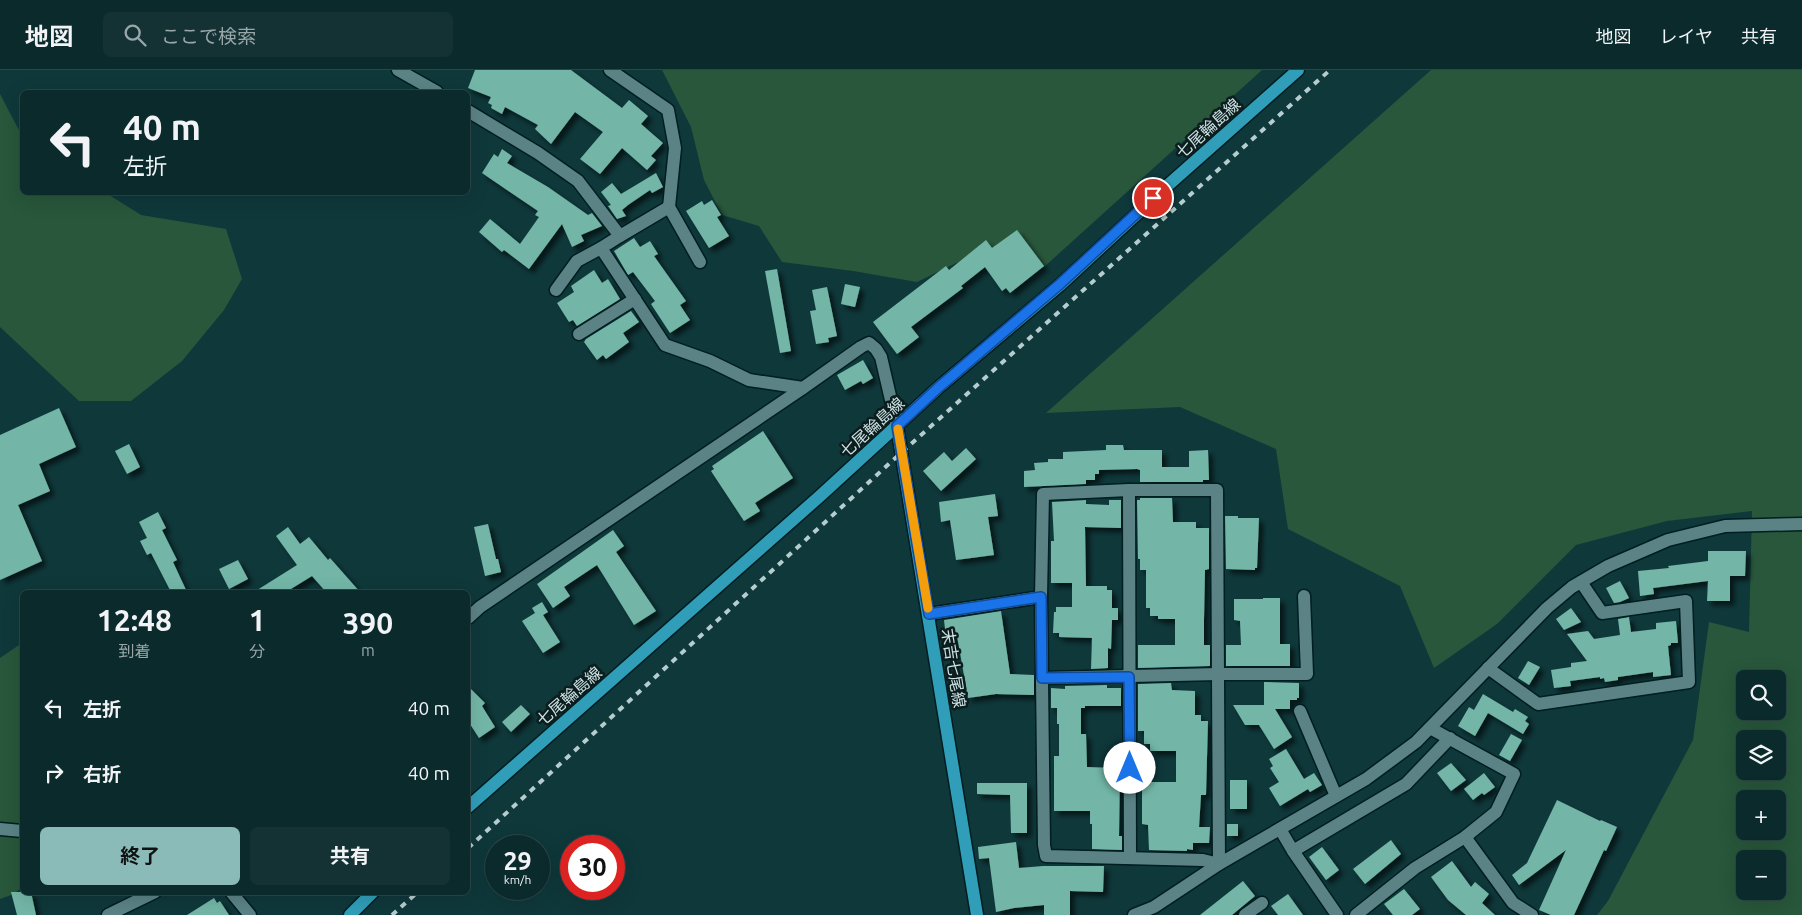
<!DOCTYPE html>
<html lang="ja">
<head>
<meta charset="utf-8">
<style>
	body { margin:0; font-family:Ubuntu,"Noto Sans JP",sans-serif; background:#143234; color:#f1f3f6; height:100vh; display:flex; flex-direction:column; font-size:19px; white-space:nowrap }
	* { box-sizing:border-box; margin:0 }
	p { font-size:16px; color:#9aa7a9 }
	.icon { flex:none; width:28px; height:28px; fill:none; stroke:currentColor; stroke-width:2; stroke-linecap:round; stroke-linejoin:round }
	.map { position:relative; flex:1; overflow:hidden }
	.panel { position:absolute; left:20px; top:520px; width:450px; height:305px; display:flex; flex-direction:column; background:#0b2a2c; border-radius:8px; box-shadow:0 5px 20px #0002,0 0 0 1px #2b4648 }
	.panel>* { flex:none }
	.top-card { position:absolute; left:20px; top:20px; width:450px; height:105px; border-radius:8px; box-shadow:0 5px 20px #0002,0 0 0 1px #2b4648; background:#0b2a2c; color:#f1f3f6; overflow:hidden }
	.controls { position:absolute; left:1736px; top:600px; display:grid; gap:10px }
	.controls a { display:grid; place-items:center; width:50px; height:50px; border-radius:8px; background:#0b2a2c; box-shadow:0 5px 20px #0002,0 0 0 1px #2b4648; font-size:25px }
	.speed { position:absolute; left:485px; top:765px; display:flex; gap:10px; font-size:25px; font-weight:700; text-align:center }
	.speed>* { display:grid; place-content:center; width:65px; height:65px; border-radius:50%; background:#0b2a2c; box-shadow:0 5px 20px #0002,0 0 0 1px #2b4648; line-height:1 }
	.speed small { font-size:12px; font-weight:400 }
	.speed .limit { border:8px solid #d22; background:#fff; color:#111 }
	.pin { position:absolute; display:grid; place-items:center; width:42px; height:42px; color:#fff; margin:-21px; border:2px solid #fff; border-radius:50%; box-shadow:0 1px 5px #0007 }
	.me { position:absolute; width:55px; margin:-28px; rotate:0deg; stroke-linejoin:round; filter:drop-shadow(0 0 4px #0008) }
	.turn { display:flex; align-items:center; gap:18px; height:105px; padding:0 20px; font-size:22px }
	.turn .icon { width:65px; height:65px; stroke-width:2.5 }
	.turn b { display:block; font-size:35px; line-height:42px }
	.eta { display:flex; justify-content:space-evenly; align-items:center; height:85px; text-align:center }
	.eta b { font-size:30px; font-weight:700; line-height:35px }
	.action { display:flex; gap:10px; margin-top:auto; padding:10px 20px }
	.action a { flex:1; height:58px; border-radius:8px; background:#8bbbb9; color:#111; font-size:20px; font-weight:700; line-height:58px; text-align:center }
	.action a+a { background:#143234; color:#f1f3f6 }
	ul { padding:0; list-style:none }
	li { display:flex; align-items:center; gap:15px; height:65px; padding:0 20px }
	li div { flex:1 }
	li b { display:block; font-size:19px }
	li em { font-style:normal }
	header { display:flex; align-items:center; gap:30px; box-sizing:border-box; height:70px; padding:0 25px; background:#0b2a2c; border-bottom:1px solid #2b4648 }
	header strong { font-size:24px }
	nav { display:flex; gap:28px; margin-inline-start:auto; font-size:18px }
	.search { width:350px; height:45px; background:#143234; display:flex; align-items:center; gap:12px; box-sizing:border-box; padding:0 18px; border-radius:8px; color:#9aa7a9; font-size:19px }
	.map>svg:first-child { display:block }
</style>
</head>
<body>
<header>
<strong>地図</strong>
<div class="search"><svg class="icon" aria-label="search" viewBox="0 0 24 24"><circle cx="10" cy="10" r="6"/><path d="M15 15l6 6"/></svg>ここで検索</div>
<nav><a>地図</a><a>レイヤ</a><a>共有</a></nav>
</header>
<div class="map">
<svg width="1802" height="845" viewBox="0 0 1802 845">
	<defs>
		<filter id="shadow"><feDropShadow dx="4.5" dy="4.5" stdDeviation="2.5" flood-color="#0009"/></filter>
	</defs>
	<rect width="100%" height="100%" fill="#0f383b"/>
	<!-- green -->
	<g fill="#28573b" fill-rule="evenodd">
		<path d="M 662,0 L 1262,0 L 1044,197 L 1029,203 L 981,181 L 917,212 L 853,201 L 782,192 L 759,156 L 722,145 L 704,110 L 691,57 Z"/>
		<path d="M 1431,0 L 1802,0 L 1802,845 L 1597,845 L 1608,831 L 1693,670 L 1709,552 L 1749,562 L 1752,441 L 1667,451 L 1576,475 L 1497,554 L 1434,598 L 1400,516 L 1288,459 L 1276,379 L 1180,337 L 1046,343 ZM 1745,609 L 1778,609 L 1778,641 L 1745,641 ZM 1745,669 L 1778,669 L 1778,701 L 1745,701 ZM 1745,729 L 1778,729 L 1778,761 L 1745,761 ZM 1745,789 L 1778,789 L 1778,821 L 1745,821 Z"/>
		<path d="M 0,24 L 22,66 L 22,122 L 106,123 L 141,145 L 226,159 L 242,209 L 224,240 L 182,291 L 131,331 L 79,331 L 0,257 Z"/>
		<path d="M 22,573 L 22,817 L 14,824 L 0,829 L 0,588 Z"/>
	</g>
	<!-- building -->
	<g fill="#73b6a7" filter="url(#shadow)">
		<path d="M 475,0 L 571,0 L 622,38 L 629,30 L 648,46 L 641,54 L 663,73 L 651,86 L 656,90 L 647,100 L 622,78 L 600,104 L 580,89 L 603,62 L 575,42 L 551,74 L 535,59 L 538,55 L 505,37 L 502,44 L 491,38 L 492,35 L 488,33 L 491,27 L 468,18 Z"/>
		<path d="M 502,79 L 512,86 L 507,93 L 548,117 L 588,145 L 592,143 L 602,156 L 581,165 L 584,171 L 572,177 L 562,154 L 529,199 L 504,180 L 502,182 L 479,162 L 490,149 L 520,174 L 539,147 L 535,145 L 538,141 L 482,103 L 494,84 L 498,87 Z"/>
		<path d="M 656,103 L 663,117 L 652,123 L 650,120 L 628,135 L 622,140 L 626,146 L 617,149 L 608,136 L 611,135 L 601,122 L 612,113 L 621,124 Z"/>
		<path d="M 712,130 L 721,145 L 717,147 L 729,166 L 709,178 L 686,141 L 702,131 L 704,135 Z"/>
		<path d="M 1017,160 L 1044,196 L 1010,223 L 1006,218 L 1002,221 L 985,197 L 961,216 L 963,218 L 911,257 L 919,267 L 897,284 L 873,252 L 946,196 L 949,200 L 986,170 L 992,178 Z"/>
		<path d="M 634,168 L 640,177 L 650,171 L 658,184 L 654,186 L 686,231 L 680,235 L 690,250 L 670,263 L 651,234 L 655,231 L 633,202 L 628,205 L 614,181 Z"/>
		<path d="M 777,199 L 791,281 L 780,283 L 765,201 Z"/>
		<path d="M 594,200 L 602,213 L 608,209 L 620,229 L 577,256 L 573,250 L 569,252 L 557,233 L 574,222 L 571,216 Z"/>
		<path d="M 845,214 L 860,217 L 855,237 L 841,234 Z"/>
		<path d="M 827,217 L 837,266 L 828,268 L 829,272 L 816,274 L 810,241 L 816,240 L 812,220 Z"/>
		<path d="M 631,241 L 639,252 L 623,263 L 629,272 L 606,289 L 603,285 L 597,290 L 584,272 L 586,269 Z"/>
		<path d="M 863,290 L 873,308 L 863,314 L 861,311 L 845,320 L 837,305 Z"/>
		<path d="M 59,338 L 76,377 L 39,394 L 50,421 L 18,435 L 42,491 L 0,510 L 0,365 Z"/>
		<path d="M 763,361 L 793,408 L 755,433 L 760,441 L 744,451 L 711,401 L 714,399 L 712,396 Z"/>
		<path d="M 129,374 L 140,397 L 127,404 L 115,381 Z"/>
		<path d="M 1106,375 L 1123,375 L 1124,380 L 1162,380 L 1162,397 L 1189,397 L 1189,381 L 1208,380 L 1209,410 L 1203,410 L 1203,412 L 1140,412 L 1140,400 L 1137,399 L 1099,400 L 1099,404 L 1095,404 L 1095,410 L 1086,410 L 1086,414 L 1024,417 L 1024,401 L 1035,400 L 1034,393 L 1048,392 L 1048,389 L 1063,389 L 1063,382 L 1106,380 Z"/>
		<path d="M 966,378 L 976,389 L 941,421 L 923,401 L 944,382 L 952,391 Z"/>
		<path d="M 995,424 L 998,446 L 988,447 L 994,485 L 956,490 L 950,450 L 941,452 L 939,432 Z"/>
		<path d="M 1140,428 L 1172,428 L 1173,452 L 1196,452 L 1196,458 L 1209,458 L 1209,499 L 1205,500 L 1204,549 L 1204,575 L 1210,575 L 1210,596 L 1138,598 L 1138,575 L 1175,575 L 1175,549 L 1158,549 L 1158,546 L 1150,546 L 1150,538 L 1146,538 L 1146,500 L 1140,500 L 1140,489 L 1138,489 L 1137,430 L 1140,430 Z"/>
		<path d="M 1086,430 L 1086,434 L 1109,435 L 1109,430 L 1121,430 L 1121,458 L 1085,457 L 1086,516 L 1107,516 L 1107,520 L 1112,520 L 1112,538 L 1118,538 L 1118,550 L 1112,550 L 1111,579 L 1108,578 L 1108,598 L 1091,599 L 1092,568 L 1059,567 L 1059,563 L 1053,563 L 1054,542 L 1056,542 L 1056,537 L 1072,537 L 1072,513 L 1051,513 L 1051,471 L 1054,471 L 1052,432 Z"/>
		<path d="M 158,442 L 166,458 L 162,460 L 177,490 L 173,492 L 187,522 L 171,522 L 151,483 L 147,485 L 140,471 L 147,468 L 139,452 Z"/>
		<path d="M 1225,446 L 1238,446 L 1238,448 L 1259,448 L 1257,498 L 1255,498 L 1255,500 L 1226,499 Z"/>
		<path d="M 488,454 L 496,489 L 498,489 L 501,502 L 485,506 L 474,457 Z"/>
		<path d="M 288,457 L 300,474 L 309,467 L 328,490 L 330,488 L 360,522 L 326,522 L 312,506 L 286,522 L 254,522 L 297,495 L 276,466 Z"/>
		<path d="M 613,460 L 624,476 L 616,482 L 656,541 L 634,555 L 597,495 L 564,517 L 570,526 L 553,538 L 537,514 Z"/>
		<path d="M 1708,481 L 1746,481 L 1745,506 L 1730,506 L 1730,531 L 1707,531 L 1708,511 L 1653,518 L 1654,524 L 1640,526 L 1638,501 L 1669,498 L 1668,496 L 1708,491 Z"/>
		<path d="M 238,490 L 248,509 L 229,519 L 219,499 Z"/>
		<path d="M 1620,511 L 1629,528 L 1620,532 L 1614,533 L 1606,518 Z"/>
		<path d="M 1263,528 L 1280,528 L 1280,574 L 1290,574 L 1290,596 L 1226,596 L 1226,575 L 1241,575 L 1240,551 L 1234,550 L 1234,529 L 1263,529 Z"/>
		<path d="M 542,532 L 548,542 L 543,545 L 560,572 L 543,583 L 522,551 L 535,543 L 532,538 Z"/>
		<path d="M 1571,538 L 1581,552 L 1564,560 L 1556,549 Z"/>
		<path d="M 1001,541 L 1010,604 L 1034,605 L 1034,625 L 996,624 L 968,628 L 957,566 L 946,568 L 944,550 Z"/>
		<path d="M 1629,547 L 1631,562 L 1656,559 L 1656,553 L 1676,551 L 1678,573 L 1671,573 L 1671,575 L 1668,576 L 1671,605 L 1653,607 L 1653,602 L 1618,607 L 1618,610 L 1605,612 L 1604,608 L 1600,609 L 1600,607 L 1570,611 L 1571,616 L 1554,618 L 1551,600 L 1571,597 L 1571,593 L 1587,591 L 1567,564 L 1588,561 L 1594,569 L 1620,565 L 1618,549 Z"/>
		<path d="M 1528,591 L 1540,597 L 1529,615 L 1518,608 Z"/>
		<path d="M 1264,612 L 1299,613 L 1299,628 L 1297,628 L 1297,630 L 1290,630 L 1290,639 L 1275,639 L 1292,667 L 1274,679 L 1259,655 L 1245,655 L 1233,635 L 1264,635 Z"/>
		<path d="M 1171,613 L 1172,620 L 1195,621 L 1195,645 L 1201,645 L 1201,651 L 1208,651 L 1206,725 L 1201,725 L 1199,757 L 1210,757 L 1209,773 L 1193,773 L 1193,780 L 1187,779 L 1187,781 L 1149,780 L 1148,755 L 1142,754 L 1142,712 L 1176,712 L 1176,681 L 1150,681 L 1150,674 L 1144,674 L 1144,661 L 1138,661 L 1138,614 Z"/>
		<path d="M 1107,615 L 1107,618 L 1121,618 L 1121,636 L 1085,636 L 1085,638 L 1081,638 L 1081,664 L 1086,664 L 1087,697 L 1120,698 L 1119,766 L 1122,766 L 1122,780 L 1092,779 L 1092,754 L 1090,754 L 1090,741 L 1054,741 L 1054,686 L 1059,686 L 1059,654 L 1057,654 L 1057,638 L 1051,638 L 1051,618 L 1065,619 L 1065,616 Z"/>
		<path d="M 468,616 L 485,633 L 482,636 L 495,657 L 479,668 L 468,651 Z"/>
		<path d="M 1483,624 L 1513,642 L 1515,639 L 1528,647 L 1525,651 L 1529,654 L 1523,664 L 1488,643 L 1475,666 L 1458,656 L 1469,637 L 1474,640 Z"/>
		<path d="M 521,635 L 530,644 L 511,662 L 502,652 Z"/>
		<path d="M 1511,664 L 1522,670 L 1510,691 L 1499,685 Z"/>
		<path d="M 1286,679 L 1304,709 L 1314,703 L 1322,715 L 1310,722 L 1308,719 L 1280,736 L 1269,718 L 1279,712 L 1270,698 L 1273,696 L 1269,689 Z"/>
		<path d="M 1451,693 L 1466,710 L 1451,721 L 1437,703 Z"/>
		<path d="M 1484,703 L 1495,717 L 1484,725 L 1482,723 L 1473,730 L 1464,719 Z"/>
		<rect x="1230" y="710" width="17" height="29"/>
		<path d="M 977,713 L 1027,713 L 1027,763 L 1011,763 L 1010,725 L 977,724 Z"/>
		<path d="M 1557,730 L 1600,751 L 1601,750 L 1617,757 L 1606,781 L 1604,780 L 1574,845 L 1551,845 L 1539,840 L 1566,780 L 1519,815 L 1512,805 L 1527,793 Z"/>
		<rect x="1227" y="754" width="11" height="12"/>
		<path d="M 1391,770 L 1401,784 L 1365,814 L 1353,799 Z"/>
		<path d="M 1016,772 L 1019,798 L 1043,796 L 1104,796 L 1103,822 L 1070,821 L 1070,845 L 1044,845 L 1044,835 L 1014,838 L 996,842 L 989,788 L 979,789 L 978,777 Z"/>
		<path d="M 1322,777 L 1339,800 L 1326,810 L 1309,787 Z"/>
		<path d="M 1452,791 L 1471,817 L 1475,812 L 1489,824 L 1482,833 L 1495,845 L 1466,845 L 1448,830 L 1431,807 Z"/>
		<path d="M 1243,811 L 1255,826 L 1232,845 L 1200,845 Z"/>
		<path d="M 1404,819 L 1420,839 L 1412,845 L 1393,845 L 1384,834 Z"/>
		<path d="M 11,822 L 31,822 L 36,845 L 17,845 Z"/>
		<path d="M 1288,824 L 1303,845 L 1278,845 L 1271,836 Z"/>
		<path d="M 214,828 L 217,833 L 220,831 L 229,845 L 187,845 Z"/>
	</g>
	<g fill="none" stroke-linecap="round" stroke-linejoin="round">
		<!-- minor casing -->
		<g stroke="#011e20" stroke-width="15">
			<g id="minor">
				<path d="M 398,0 L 437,22"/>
				<path d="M 610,0 L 668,40 L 675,78 L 669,137 L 700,192"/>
				<path d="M 468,41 L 538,83 L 578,111 L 620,166 L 601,178 L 665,275 L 710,291 L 749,310 L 803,318"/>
				<path d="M 620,166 L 669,137"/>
				<path d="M 556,220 L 577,191 L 601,178"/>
				<path d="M 579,264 L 635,229"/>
				<path d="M 1129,420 L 1217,420 L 1219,794 L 1203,790 L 1046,786 L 1044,775 L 1041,527 L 1043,424 Z"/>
				<path d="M 1129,420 L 1130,788"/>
				<path d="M 929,544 L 1041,527"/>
				<path d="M 468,548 L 480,537 L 803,318 L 861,277 L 869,273 L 876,279 L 881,287 L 897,356"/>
				<path d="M 1488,598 L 1538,634 L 1689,612 L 1686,531 L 1602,543 L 1581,512"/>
				<path d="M 1042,608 L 1219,604 L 1307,604 L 1304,526"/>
				<path d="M 1300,641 L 1336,726"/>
				<path d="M 0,759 L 22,761"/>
				<path d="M 1280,759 L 1293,781 L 1337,845"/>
				<path d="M 1465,767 L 1513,833 L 1532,845"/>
				<path d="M 1293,781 L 1406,714 L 1450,668"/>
				<path d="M 231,822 L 250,845"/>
				<path d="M 108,845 L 155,822"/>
				<path d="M 1134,845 L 1154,837 L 1219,794 L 1366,709 L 1416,672 L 1547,538 L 1572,517 L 1608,496 L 1668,470 L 1725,456 L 1802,454"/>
				<path d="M 1245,845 L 1262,833"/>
				<path d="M 1356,845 L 1415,798 L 1465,767 L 1496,742 L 1514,704 L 1430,658"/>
			</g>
		</g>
		<!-- major casing -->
		<g stroke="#011e20" stroke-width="15">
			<g id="major">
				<path d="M 897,356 L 977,845"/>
				<path d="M 468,737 L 820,426 L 939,317 L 1060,215 L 1167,116 L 1298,0"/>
				<path d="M 350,845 L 373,822"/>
			</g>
		</g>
		<!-- minor -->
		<use href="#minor" stroke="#5b8386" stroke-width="12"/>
		<!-- major -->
		<use href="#major" stroke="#309eb9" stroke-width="12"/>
		<!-- rail -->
		<g stroke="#b6cdcf" stroke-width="4" stroke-dasharray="6 6" stroke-linecap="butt">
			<path d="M 468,778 L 902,382 L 1330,0"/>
			<path d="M 392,845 L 418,822"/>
		</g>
	</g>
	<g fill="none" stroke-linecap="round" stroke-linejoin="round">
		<!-- route casing -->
		<g stroke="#114b97" stroke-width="12">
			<path id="route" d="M 1130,698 L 1129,607 L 1042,608 L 1041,527 L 929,544 L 897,356 L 939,317 L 1060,214 L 1153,128"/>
		</g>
		<!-- route -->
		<use href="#route" stroke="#1a73e8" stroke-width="9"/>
		<!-- slow -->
		<path stroke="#f59e0b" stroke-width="9" d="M 898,359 L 928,538"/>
	</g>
	<g text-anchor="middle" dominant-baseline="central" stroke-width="5" stroke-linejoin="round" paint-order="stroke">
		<!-- street labels -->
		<g font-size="16" fill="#cde2e4" stroke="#0c1d1e">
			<text transform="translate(1208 58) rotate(-42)">七尾輪島線</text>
			<text transform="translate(872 357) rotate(-42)">七尾輪島線</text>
			<text transform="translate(954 598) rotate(81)">末吉七尾線</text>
			<text transform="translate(569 626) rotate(-41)">七尾輪島線</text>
		</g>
	</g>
</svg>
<div class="controls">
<a><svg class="icon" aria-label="search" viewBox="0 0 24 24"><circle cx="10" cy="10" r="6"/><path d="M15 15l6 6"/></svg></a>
<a><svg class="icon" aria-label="layers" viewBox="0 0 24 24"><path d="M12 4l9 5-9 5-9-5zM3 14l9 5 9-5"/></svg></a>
<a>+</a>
<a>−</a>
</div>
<div class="speed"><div>29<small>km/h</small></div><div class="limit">30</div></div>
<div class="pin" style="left:1153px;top:128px;background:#d93025"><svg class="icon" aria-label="arrive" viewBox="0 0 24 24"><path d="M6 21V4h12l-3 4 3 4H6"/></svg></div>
<svg class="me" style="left:1130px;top:698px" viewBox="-20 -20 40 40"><circle r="19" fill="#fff"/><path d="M0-13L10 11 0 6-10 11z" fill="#1a73e8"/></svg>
<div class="top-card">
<div class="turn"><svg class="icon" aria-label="left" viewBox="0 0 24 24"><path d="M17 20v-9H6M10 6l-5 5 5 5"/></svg><div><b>40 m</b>左折</div></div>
</div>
<section class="panel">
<div class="eta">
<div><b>12:48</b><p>到着</p></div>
<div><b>1</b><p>分</p></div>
<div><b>390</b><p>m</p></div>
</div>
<ul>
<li><svg class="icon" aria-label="left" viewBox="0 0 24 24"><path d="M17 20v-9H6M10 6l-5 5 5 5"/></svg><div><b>左折</b></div><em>40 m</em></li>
<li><svg class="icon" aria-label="right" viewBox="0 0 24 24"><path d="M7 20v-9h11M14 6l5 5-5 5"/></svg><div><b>右折</b></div><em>40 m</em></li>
</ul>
<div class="action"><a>終了</a><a>共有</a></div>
</section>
</div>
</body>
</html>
